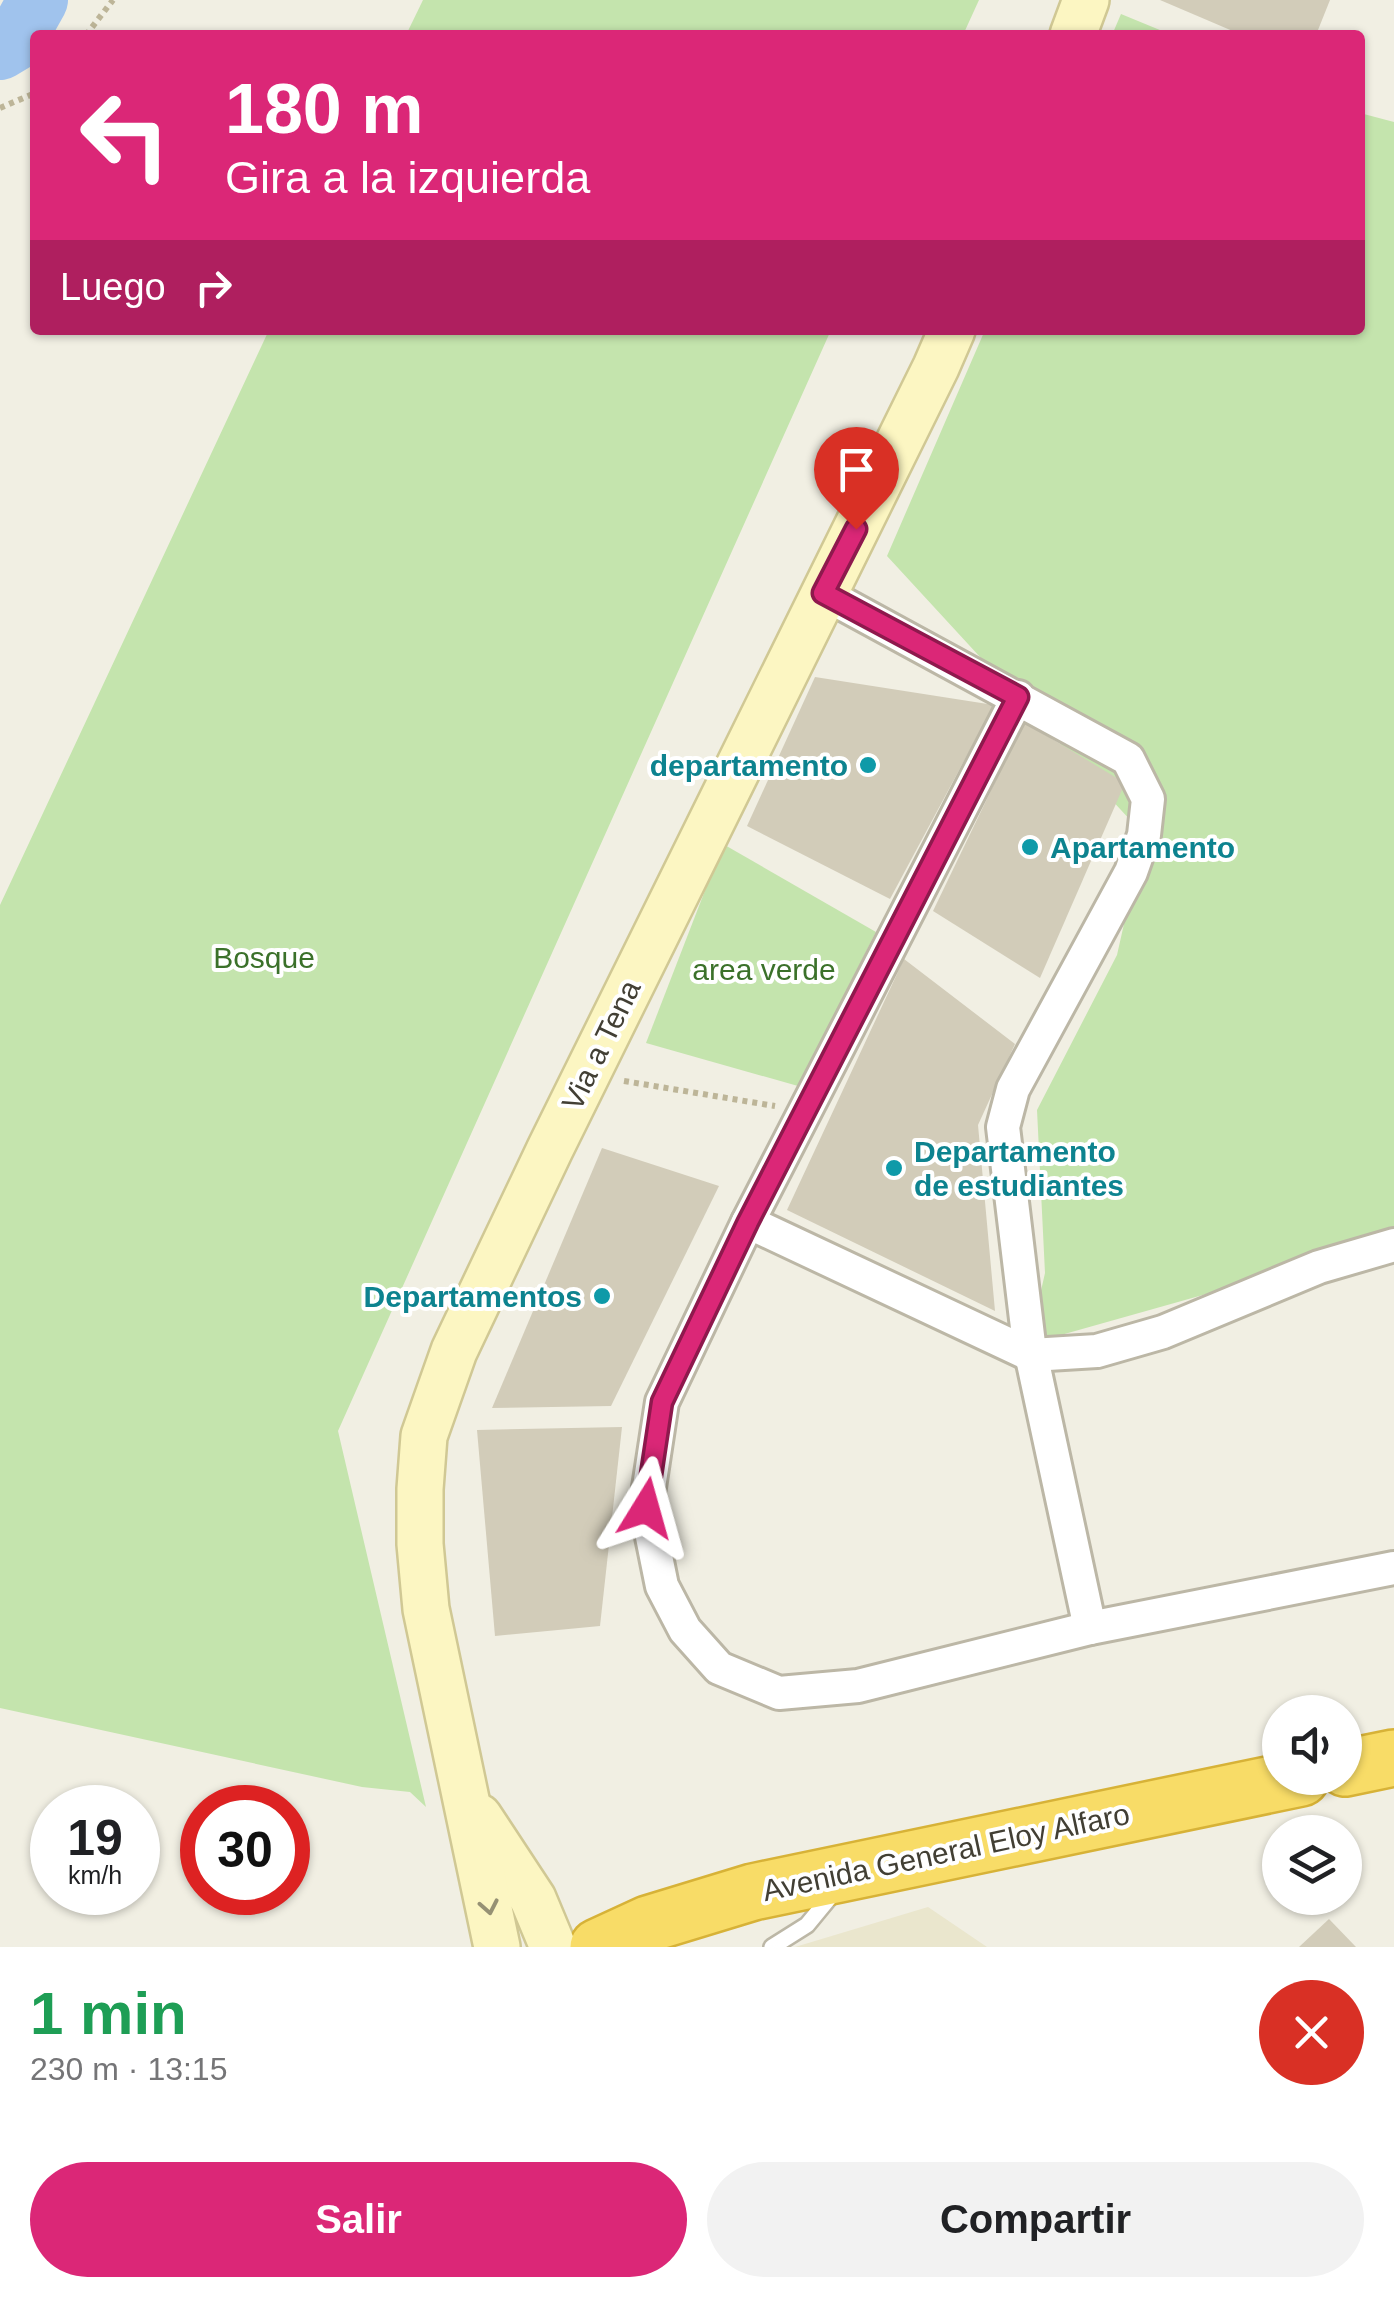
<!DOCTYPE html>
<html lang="es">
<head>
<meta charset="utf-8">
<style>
	body { margin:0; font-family:Arial,sans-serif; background:#f2f2f2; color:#202124; height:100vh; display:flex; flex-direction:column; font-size:38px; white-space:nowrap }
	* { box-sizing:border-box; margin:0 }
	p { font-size:32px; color:#757577 }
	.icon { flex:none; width:55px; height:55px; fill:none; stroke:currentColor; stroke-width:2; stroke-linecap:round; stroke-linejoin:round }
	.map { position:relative; height:1947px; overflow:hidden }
	.side { display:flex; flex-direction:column; background:#fff; flex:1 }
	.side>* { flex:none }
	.hud { position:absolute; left:30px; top:30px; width:1335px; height:305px; border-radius:10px; box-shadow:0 2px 8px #0004; background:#db2777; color:#fff; overflow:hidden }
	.controls { position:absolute; left:1262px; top:1695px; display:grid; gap:20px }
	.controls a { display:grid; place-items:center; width:100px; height:100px; border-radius:50%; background:#fff; box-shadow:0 2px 8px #0004; font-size:50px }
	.speed { position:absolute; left:30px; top:1785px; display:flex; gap:20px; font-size:50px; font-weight:700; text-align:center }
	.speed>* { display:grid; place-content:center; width:130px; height:130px; border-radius:50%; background:#fff; box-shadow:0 2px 8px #0004; line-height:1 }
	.speed small { font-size:25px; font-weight:400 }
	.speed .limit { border:15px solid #d22; background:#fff; color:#111 }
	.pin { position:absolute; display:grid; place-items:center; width:85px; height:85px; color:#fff; margin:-102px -42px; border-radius:50% 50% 50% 0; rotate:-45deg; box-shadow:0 0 10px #0007 }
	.pin .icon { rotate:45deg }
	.me { position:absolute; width:110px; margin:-55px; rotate:8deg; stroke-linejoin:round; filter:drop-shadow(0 0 8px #0008) }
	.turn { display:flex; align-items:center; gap:35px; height:210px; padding:0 30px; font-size:45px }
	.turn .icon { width:130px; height:130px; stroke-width:2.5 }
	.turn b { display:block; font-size:70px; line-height:85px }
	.then { display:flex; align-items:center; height:95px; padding:0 30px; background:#0003; gap:20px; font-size:38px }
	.round { display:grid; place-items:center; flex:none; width:105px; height:105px; border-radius:52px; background:#f2f2f2 }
	.overview { display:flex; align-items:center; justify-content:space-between; height:170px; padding:0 30px }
	h1 { font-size:60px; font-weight:700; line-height:75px; color:#1e9e55 }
	.primary-button { display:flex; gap:20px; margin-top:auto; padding:20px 30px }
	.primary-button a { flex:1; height:115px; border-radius:60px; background:#db2777; color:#fff; font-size:40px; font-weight:700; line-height:115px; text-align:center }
	.primary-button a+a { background:#f2f2f2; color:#202124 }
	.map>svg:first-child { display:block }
</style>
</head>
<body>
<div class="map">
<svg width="1394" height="1947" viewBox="0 0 1394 1947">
	<rect width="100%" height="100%" fill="#f1efe3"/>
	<!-- education -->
	<path fill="#eae6cd" d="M 928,1907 L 987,1947 L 794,1947 L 795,1947 Z"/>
	<!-- green -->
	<g fill="#c4e4ad">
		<path d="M 423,0 L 979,0 L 963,35 L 406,35 Z"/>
		<path d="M 1121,14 L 1172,35 L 1112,35 Z"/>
		<path d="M 1360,113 L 1394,122 L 1394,1241 L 1029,1344 L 1045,1273 L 1037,1110 L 1117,955 L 1144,835 L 887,556 L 985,330 L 1360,330 Z"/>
		<path d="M 269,330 L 831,330 L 338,1431 L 426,1807 L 410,1792 L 362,1787 L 0,1708 L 0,905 Z"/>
		<path d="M 723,844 L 876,932 L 798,1086 L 646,1043 Z"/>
	</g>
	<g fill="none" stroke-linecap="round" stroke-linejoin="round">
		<!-- river -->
		<path stroke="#a0c3ed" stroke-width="60" d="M 0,50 L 15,41 L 38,0"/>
	</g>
	<!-- building -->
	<g fill="#d2ccb9">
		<path d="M 1160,0 L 1330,0 L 1316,35 L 1242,35 Z"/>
		<path d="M 815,677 L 994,705 L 890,899 L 747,826 Z"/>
		<path d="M 1024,722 L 1125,783 L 1040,978 L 933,911 Z"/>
		<path d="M 904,959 L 1015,1044 L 978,1125 L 995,1311 L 787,1210 Z"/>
		<path d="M 602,1148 L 719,1186 L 611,1406 L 492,1408 Z"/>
		<path d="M 622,1427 L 600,1626 L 495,1636 L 477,1430 Z"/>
		<path d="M 1329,1919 L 1356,1947 L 1299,1947 Z"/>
	</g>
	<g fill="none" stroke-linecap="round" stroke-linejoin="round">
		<!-- lane casing -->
		<g stroke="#bcb7a6" stroke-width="20">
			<path id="lane" d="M 772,1947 L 807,1925 L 835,1891"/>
		</g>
		<!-- street casing -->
		<g stroke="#bcb7a6" stroke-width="38">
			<g id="street">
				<path d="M 823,593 L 1128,759 L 1148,799 L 1144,835 L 1131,872 L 1013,1089 L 1003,1127 L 1029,1344 L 1090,1628"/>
				<path d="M 1018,697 L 748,1222 L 662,1402 L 646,1507 L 662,1586 L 685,1630 L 719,1668 L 779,1693 L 858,1686 L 1090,1628 L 1394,1568"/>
				<path d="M 748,1222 L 1031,1355 L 1097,1351 L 1163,1332 L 1319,1267 L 1394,1245"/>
			</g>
		</g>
		<!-- secondary casing -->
		<g stroke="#d0c894" stroke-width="50">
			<g id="secondary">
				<path d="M 1073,35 L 1086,0"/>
				<path d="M 479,1817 L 533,1899 L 553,1947"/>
				<path d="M 497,1947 L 426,1609 L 420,1544 L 420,1489 L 424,1436 L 454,1351 L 550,1149 L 936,367 L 952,330"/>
			</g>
		</g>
		<!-- highway casing -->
		<g stroke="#d7b237" stroke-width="60">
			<g id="highway">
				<path d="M 1345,1768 L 1394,1758"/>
				<path d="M 598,1947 L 648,1924 L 753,1892 L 1301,1778"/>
			</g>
		</g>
		<!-- path -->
		<g stroke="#bdb598" stroke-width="6" stroke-dasharray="5 5" stroke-linecap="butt">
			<path d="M 86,35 L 113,0"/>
			<path d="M 0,108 L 35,93"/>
			<path d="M 624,1081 L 775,1106"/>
		</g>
		<!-- lane -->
		<use href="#lane" stroke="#fff" stroke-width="15"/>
		<!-- street -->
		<use href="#street" stroke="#fff" stroke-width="32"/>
		<!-- secondary -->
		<use href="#secondary" stroke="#fcf6c2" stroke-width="45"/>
		<!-- highway -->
		<use href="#highway" stroke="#f8dc67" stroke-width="55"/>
	</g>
	<!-- one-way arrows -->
	<defs><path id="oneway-chevron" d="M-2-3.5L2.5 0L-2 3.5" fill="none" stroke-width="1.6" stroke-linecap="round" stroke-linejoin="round" transform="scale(2.5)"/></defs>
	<use stroke="#969174" href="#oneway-chevron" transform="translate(489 1907) rotate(79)"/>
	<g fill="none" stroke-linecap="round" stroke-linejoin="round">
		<!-- route casing -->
		<g stroke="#8e194d" stroke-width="25">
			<path id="route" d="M 646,1508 L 662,1402 L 748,1222 L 1018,697 L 823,593 L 856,529"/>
		</g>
		<!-- route -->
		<use href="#route" stroke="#db2777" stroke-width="18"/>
	</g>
	<!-- markers -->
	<g fill="#0f9aa8" stroke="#fff" stroke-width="4">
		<circle cx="868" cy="765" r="10"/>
		<circle cx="1030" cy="847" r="10"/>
		<circle cx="894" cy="1168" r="10"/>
		<circle cx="602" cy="1296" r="10"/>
	</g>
	<g text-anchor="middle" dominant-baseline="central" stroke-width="8" stroke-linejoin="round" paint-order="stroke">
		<!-- culture labels -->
		<g font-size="30" font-weight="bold" fill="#0d838f" stroke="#fff" text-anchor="end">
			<text x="848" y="765">departamento</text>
			<text x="1050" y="847" text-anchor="start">Apartamento</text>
			<text x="914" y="1151" text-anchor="start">Departamento<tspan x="914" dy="34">de estudiantes</tspan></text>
			<text x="582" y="1296">Departamentos</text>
		</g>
		<!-- park labels -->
		<g font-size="30" fill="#3b712a" stroke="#fff">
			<text x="264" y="957">Bosque</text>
			<text x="764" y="969">area verde</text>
		</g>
		<!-- street labels -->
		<g font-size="30" fill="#423f34" stroke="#fff">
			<text transform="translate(601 1045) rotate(-64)">Via a Tena</text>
			<text transform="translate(946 1852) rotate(-12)">Avenida General Eloy Alfaro</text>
		</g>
	</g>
</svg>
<div class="controls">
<a><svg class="icon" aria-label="sound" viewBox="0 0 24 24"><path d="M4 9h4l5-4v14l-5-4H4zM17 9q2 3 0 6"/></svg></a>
<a><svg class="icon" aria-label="layers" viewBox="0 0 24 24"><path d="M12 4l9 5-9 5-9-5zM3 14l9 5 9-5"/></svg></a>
</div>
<div class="speed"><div>19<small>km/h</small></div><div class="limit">30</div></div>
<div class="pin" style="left:856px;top:529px;background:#d93025"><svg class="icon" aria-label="arrive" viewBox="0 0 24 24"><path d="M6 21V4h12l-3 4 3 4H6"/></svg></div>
<svg class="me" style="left:646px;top:1508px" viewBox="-20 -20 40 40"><path d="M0-17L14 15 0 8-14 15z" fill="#db2777" stroke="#fff" stroke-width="4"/></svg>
<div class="hud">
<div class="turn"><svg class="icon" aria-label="left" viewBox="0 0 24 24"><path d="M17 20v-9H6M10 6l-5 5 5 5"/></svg><div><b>180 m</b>Gira a la izquierda</div></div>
<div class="then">Luego<svg class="icon" aria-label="right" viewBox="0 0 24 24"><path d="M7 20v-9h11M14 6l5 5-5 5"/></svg></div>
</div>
</div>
<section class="side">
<div class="overview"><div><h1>1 min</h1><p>230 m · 13:15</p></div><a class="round" style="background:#d93025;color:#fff"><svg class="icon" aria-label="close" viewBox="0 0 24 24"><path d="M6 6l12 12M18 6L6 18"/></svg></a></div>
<div class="primary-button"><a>Salir</a><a>Compartir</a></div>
</section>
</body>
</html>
